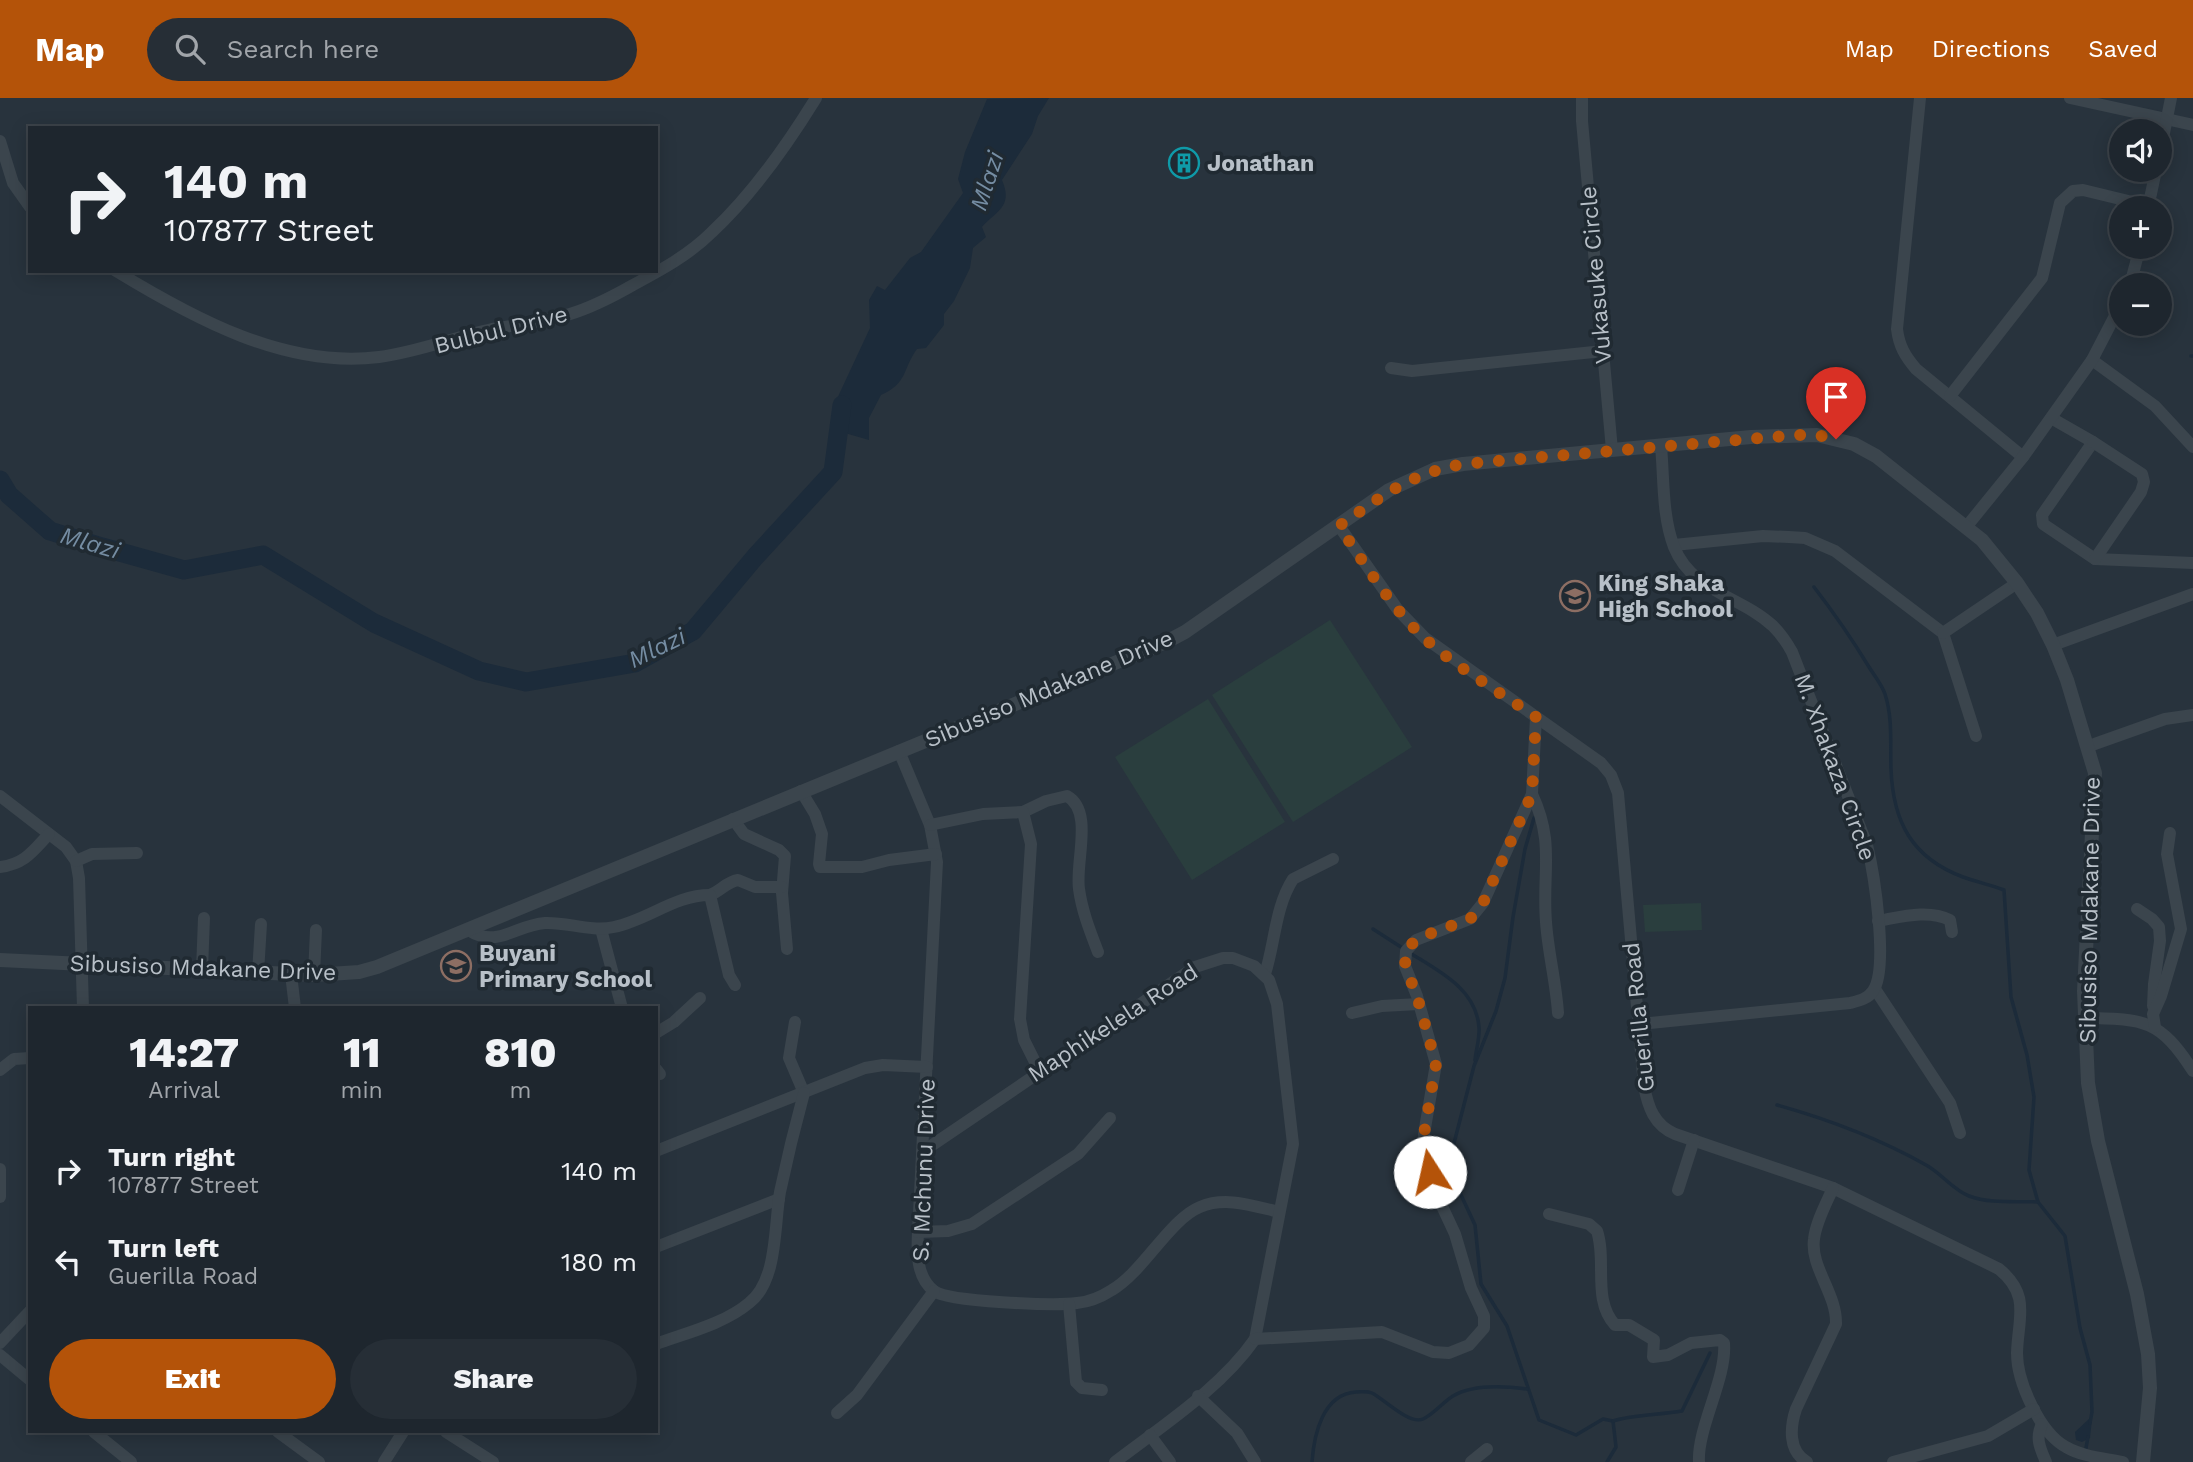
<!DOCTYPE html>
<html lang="en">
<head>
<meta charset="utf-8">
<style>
	body { margin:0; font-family:"Work Sans",sans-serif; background:#262e36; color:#f1f3f6; height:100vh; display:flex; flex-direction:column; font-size:26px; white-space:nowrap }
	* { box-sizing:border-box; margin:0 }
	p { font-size:23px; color:#a1a5aa }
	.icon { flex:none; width:38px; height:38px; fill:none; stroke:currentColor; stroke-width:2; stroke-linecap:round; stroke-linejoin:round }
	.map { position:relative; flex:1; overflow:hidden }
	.side { position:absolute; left:28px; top:908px; width:630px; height:427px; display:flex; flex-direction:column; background:#1e262e; border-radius:0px; box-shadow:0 4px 18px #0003,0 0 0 2px #3c434a }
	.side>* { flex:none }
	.banner { position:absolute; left:28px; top:28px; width:630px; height:147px; border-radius:0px; box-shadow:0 4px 18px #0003,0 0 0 2px #3c434a; background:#1e262e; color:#f1f3f6; overflow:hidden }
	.fabs { position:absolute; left:2109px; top:21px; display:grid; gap:14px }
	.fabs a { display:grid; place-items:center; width:63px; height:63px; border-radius:50%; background:#1e262e; box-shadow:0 4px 18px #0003,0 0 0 2px #3c434a; font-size:35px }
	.pin { position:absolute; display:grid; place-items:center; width:60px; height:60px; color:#fff; margin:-72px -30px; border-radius:50% 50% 50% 0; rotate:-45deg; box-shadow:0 0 7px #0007 }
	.pin .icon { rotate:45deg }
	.me { position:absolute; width:77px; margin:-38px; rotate:350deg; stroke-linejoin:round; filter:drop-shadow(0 0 5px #0008) }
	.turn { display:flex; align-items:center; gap:24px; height:147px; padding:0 21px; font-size:32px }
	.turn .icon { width:91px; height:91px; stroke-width:2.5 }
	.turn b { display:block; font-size:49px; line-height:60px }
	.eta { display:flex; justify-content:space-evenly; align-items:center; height:119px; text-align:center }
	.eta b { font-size:42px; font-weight:800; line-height:49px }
	.action { display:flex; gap:14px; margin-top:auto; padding:14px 21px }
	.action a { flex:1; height:80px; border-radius:42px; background:#b45309; color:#fff; font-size:28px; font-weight:800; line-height:80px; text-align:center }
	.action a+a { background:#262e36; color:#f1f3f6 }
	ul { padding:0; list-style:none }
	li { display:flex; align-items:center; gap:21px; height:91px; padding:0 21px }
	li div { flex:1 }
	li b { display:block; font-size:26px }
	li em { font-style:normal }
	header { display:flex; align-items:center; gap:42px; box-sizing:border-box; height:98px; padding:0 35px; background:#b45309; color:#fff }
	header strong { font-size:33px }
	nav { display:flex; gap:38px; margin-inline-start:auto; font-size:24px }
	.search { width:490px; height:63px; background:#262e36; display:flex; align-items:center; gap:18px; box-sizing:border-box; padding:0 24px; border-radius:38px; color:#a1a5aa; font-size:26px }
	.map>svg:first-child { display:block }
</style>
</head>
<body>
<header>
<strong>Map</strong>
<div class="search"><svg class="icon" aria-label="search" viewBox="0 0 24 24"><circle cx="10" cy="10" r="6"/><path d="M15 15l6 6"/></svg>Search here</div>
<nav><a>Map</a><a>Directions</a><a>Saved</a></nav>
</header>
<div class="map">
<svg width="2193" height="1364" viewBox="0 0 2193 1364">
	<rect width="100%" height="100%" fill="#28333d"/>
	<!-- green -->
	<g fill="#2a3e3e">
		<path d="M 1330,522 L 1412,649 L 1293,724 L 1212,597 Z"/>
		<path d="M 1208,601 L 1285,724 L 1192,782 L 1115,659 Z"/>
		<path d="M 1701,805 L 1702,832 L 1645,834 L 1643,807 Z"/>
	</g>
	<!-- water -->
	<g fill="#1c2b3a">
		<path d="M 1049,0 L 1038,18 L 1032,36 L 1002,82 C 1013,108 998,112 982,129 L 986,139 L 973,150 L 970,170 L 954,203 L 944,216 L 944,227 L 926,250 L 917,251 C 902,272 908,285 881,297 L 869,320 L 869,342 L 831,331 L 835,305 L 870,230 L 869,202 L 877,188 L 885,192 L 910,160 L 921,154 L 963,95 L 958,81 L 965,54 L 987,1 Z"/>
		<path d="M 2090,1320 L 2092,1321 L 2090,1340 L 2082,1344 L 2076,1342 L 2075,1334 Z"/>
	</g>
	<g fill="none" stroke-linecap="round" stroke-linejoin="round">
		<!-- stream -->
		<g stroke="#1c2b3a" stroke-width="3.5">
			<path d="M 2191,258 L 2193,258"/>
			<path d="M 1814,489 C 1834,515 1852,541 1869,569 C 1874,577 1882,587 1885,596 C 1893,621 1890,646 1891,671 C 1893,724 1912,760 1963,779 C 1977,784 1991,787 2004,792 L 2011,899 L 2027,957 L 2034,999 L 2029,1072 L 2038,1104 L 2065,1138 L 2080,1230 L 2090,1267 L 2092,1314 L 2090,1325"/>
			<path d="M 1534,720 L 1525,751 L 1513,819 L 1505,880 L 1496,913 L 1474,968 L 1453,1049 L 1454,1082 L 1475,1127 L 1481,1186 L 1507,1228 L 1539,1322 L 1576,1337 L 1603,1321 L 1613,1323 L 1616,1349 L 1607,1364"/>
			<path d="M 1373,831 L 1404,851"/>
			<path d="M 1410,855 C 1439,873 1476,891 1479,929 C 1480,939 1476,952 1475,962"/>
			<path d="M 1777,1007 C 1827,1021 1880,1041 1926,1067 C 1941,1075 1953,1092 1969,1098 C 1990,1106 2016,1103 2038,1104"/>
			<path d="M 1613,1323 C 1634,1316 1660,1317 1682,1313 L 1710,1255"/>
			<path d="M 2086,1350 L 2088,1339"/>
			<path d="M 1312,1364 C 1314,1336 1323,1296 1356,1294 C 1362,1294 1367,1293 1372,1295 C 1384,1301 1409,1327 1423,1321 C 1434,1316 1443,1304 1453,1298 C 1473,1286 1505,1288 1527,1291"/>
		</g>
		<!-- river -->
		<path stroke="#1c2b3a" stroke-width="19" d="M 0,382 L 9,397 L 50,433 L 102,449 L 184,472 L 263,457 L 374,525 L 479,573 L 526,584 L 635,565 L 693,533 L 755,459 L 833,374 L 842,307"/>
		<!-- minor -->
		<g stroke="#3b454d" stroke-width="12">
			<path d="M 1920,0 L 1897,231 C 1899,248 1905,258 1916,271 L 2023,359"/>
			<path d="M 2070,0 L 2193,27"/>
			<path d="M 1582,1 L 1582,23 L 1612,352"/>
			<path d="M 0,43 L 13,85 L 30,109"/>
			<path d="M 2160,55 L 2171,0"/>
			<path d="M 2148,110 L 2156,72"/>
			<path d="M 116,173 C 193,220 286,271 379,259 C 418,254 454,239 492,231 C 519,226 545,224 570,216 C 593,209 612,199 633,187 C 661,172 689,157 712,134 C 753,96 787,47 816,0"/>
			<path d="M 2130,187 L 2140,149"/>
			<path d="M 2092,262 L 2155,308 L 2193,349"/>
			<path d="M 1391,270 L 1412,273 L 1603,253"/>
			<path d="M 1950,298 L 2042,180 L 2060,105 L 2073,93 L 2083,92 L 2149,108"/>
			<path d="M 2051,320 L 2093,344 L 2042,417 L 2043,426 L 2095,461 L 2193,465"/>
			<path d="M 2093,344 L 2142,376 L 2144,384 L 2141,394 L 2095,461"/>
			<path d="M 1339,428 L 1398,512 L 1425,540 L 1601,665 L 1611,677 L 1618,695 L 1644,988 C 1648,1009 1654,1027 1675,1036 L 1833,1090 L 1999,1171 C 2031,1197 2018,1220 2017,1255 C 2017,1284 2040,1335 2066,1349 C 2083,1359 2104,1360 2123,1364"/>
			<path d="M 1967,428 L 2023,359 L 2092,262 L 2121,206"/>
			<path d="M 1674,447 L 1763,438 L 1789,439 L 1805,440 L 1835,453 L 1943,535 L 1976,638"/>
			<path d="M 1943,535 L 2017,485"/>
			<path d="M 2053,547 L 2193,496"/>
			<path d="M 2089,648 L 2165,621 L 2193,617"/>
			<path d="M 899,653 L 930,727 L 937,764 L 918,1134 C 917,1154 916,1179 934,1193 C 948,1204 1056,1208 1077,1205 C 1089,1204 1101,1199 1112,1192 C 1143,1174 1170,1121 1200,1109 C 1226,1098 1253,1108 1279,1114"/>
			<path d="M 801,693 L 815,716 L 822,736 L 819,766 L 820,769 L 862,769 L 889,762 L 936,756"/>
			<path d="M 1532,696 C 1555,745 1542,774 1546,824 C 1548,854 1556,884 1558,915"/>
			<path d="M 0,698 L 66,749 L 76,763 L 79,780 L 83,910"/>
			<path d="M 1023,714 L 1046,703 L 1067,698 C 1094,713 1075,764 1079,791 C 1082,813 1090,833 1098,854"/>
			<path d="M 733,721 L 744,736 L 779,752 L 785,758 L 782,795 L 787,851"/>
			<path d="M 930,727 L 983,716 L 1023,714 L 1031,746 L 1020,921 L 1024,942 L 1040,974"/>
			<path d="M 76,763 L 92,756 L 137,755"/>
			<path d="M 0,769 C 25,766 33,753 49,736"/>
			<path d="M 710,797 C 721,793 726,784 738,782 L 755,789 L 782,789"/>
			<path d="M 2137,811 L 2152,821 L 2159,829 L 2160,843 L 2154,886 L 2153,908"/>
			<path d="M 1878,823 C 1901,819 1928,811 1950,822 L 1952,834"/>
			<path d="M 601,831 L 622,910"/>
			<path d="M 468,832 C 498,851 515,827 545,825 C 568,824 590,834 614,829 C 648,822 675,797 710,797 L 729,877 L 735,887"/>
			<path d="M 202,872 L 204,820"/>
			<path d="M 258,875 L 261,826"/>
			<path d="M 291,876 L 295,910"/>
			<path d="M 1265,876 C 1275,845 1275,809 1293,781 L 1333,761"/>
			<path d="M 314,877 L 316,832"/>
			<path d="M 1875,891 L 1950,1005 L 1960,1035"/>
			<path d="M 1352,915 L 1382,908 L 1419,906"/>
			<path d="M 2084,920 C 2143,921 2159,920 2193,973"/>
			<path d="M 795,924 L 789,960 L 804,995"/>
			<path d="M 1640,926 L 1850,905 C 1858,903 1868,901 1873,893 C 1889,870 1874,775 1867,747 L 1792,554 C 1787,545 1781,536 1773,528 C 1741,498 1692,494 1674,449 C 1662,418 1664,380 1661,348"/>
			<path d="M 2155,929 L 2153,916 L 2161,898 L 2181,831 L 2167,756 L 2170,735"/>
			<path d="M 656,935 L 674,924 L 700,900"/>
			<path d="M 656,971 L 660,976"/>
			<path d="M 0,972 L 14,961 L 30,960"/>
			<path d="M 656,1053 L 865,970 L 883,967 L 927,969"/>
			<path d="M 922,1054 L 1195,869 L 1223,860 L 1233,860 L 1254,868 L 1269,882 L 1277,906 L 1293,1046 L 1255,1241 C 1221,1290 1162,1328 1115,1364"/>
			<path d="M 0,1071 L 0,1099"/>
			<path d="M 1678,1092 L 1694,1042"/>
			<path d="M 1549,1116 L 1589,1126 L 1597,1133 C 1607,1163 1592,1202 1615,1227 L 1629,1227 L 1654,1242 L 1653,1259 L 1668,1257 L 1691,1245 L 1720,1242 L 1724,1245 C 1727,1280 1697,1330 1699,1364"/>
			<path d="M 918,1134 L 948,1133 L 972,1126 L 1078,1056 L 1110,1020"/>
			<path d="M 656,1149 L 779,1101"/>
			<path d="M 1069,1206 L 1076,1284 L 1082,1290 L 1102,1292"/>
			<path d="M 1255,1241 L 1382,1234 L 1433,1254 L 1449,1255 L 1469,1247 L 1484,1230 L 1484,1218 L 1471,1190 L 1455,1136 L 1441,1106 L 1425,1055 L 1424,1036 L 1436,966 L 1417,898 L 1405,868 L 1406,853 L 1416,842 L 1470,821 L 1483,805 L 1532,696 L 1536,619"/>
			<path d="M 0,1245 L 30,1213"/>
			<path d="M 656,1246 C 686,1235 724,1226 749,1205 C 778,1183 774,1127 780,1094 C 787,1061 795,1028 804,995"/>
			<path d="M 0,1257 L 30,1282"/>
			<path d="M 1198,1298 L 1237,1335 L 1255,1364"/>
			<path d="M 837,1315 L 857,1297 L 934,1193"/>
			<path d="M 2042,1326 C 2035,1340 2040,1350 2046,1364"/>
			<path d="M 94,1334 L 131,1364"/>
			<path d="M 278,1334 L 319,1364"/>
			<path d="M 446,1334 L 493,1364"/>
			<path d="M 1150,1337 L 1170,1364"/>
			<path d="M 384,1364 L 403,1334"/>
			<path d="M 1471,1364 L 1487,1351"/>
			<path d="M 1807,1364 C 1788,1353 1790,1329 1796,1311 L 1836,1226 C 1837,1196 1810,1169 1814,1141 C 1816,1124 1826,1106 1833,1090"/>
			<path d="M 1893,1364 L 1988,1338 L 2034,1311"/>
		</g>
		<!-- tertiary -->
		<path stroke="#3b454d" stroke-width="14" d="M 0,862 L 314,877 L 359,874 L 377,869 L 1168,543 L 1185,534 L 1389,392 L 1435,371 L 1463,366 L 1751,339 L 1817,337 L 1854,346 L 1876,358 L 1982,442 L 2017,485 L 2037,515 L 2053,547 L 2067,582 L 2095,675 L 2084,893 L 2088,985 L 2098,1043 L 2137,1196 L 2148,1256 L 2150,1290 L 2143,1364"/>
	</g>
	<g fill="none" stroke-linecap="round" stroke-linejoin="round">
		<!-- route -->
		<path stroke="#b45309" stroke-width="12" stroke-dasharray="0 21.6" d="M 1430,1074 L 1425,1055 L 1424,1036 L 1436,966 L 1417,898 L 1405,868 L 1406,853 L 1409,848 L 1421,839 L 1470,821 L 1483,805 L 1532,696 L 1536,619 C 1497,592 1445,563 1413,529 C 1385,499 1362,462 1339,428 C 1383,398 1408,376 1463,366 L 1795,337 L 1817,337 L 1836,341"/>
	</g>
	<!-- icons -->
	<defs>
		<g id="building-ring" transform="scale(1.575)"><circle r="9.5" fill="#202a32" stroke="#0f9aa8" stroke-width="1.5"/><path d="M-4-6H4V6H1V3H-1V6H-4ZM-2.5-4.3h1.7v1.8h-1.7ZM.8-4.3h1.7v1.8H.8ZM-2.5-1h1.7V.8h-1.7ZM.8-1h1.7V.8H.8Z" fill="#0f9aa8"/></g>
		<g id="school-ring" transform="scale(1.575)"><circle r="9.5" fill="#202a32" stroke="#8d6e63" stroke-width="1.5"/><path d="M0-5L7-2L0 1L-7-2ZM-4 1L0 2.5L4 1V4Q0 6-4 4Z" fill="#8d6e63"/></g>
	</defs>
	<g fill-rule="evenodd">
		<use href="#building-ring" x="1184" y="65"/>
		<use href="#school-ring" x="1575" y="498"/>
		<use href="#school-ring" x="456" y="868"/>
	</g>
	<g text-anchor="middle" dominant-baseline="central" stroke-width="7" stroke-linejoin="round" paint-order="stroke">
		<!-- poi labels -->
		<g font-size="23" font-weight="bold" fill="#b8c0c8" stroke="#202a32" text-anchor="start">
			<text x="1207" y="65">Jonathan</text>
			<text x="1598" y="485">King Shaka<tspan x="1598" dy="26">High School</tspan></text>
			<text x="479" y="855">Buyani<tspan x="479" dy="26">Primary School</tspan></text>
		</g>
		<!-- street labels -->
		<g font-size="23" fill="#b8c0c8" stroke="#202a32">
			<text transform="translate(1596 177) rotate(-95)">Vukasuke Circle</text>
			<text transform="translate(501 232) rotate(-14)">Bulbul Drive</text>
			<text transform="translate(1049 591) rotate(-23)">Sibusiso Mdakane Drive</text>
			<text transform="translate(1835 669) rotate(70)">M. Xhakaza Circle</text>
			<text transform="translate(2090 812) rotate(-89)">Sibusiso Mdakane Drive</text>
			<text transform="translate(203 870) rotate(2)">Sibusiso Mdakane Drive</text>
			<text transform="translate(1639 919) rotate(-96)">Guerilla Road</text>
			<text transform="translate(1113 925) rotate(-33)">Maphikelela Road</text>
			<text transform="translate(924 1072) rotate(-88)">S. Mchunu Drive</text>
		</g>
		<!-- water labels -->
		<g font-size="24" font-style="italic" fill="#758da3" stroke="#202a32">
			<text transform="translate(987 83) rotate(-72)">Mlazi</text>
			<text transform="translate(90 445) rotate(16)">Mlazi</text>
			<text transform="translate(657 550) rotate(-26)">Mlazi</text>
		</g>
	</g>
</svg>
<div class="fabs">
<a><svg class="icon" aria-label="sound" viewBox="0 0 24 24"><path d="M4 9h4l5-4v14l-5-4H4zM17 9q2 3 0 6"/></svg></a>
<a>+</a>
<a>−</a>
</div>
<div class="pin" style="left:1836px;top:341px;background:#d93025"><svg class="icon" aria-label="arrive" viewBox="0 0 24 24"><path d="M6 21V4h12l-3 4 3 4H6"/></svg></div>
<svg class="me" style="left:1430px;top:1074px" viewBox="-20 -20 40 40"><circle r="19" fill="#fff"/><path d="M0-13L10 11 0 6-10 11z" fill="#b45309"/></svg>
<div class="banner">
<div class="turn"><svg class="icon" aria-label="right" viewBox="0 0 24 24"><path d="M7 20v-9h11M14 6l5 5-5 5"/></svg><div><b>140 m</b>107877 Street</div></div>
</div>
<section class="side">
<div class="eta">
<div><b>14:27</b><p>Arrival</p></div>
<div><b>11</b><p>min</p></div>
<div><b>810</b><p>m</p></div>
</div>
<ul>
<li><svg class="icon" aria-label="right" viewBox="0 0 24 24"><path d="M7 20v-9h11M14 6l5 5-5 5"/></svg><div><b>Turn right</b><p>107877 Street</p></div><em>140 m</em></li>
<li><svg class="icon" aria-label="left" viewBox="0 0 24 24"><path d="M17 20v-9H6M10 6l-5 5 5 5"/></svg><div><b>Turn left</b><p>Guerilla Road</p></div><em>180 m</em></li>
</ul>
<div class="action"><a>Exit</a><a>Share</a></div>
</section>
</div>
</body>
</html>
